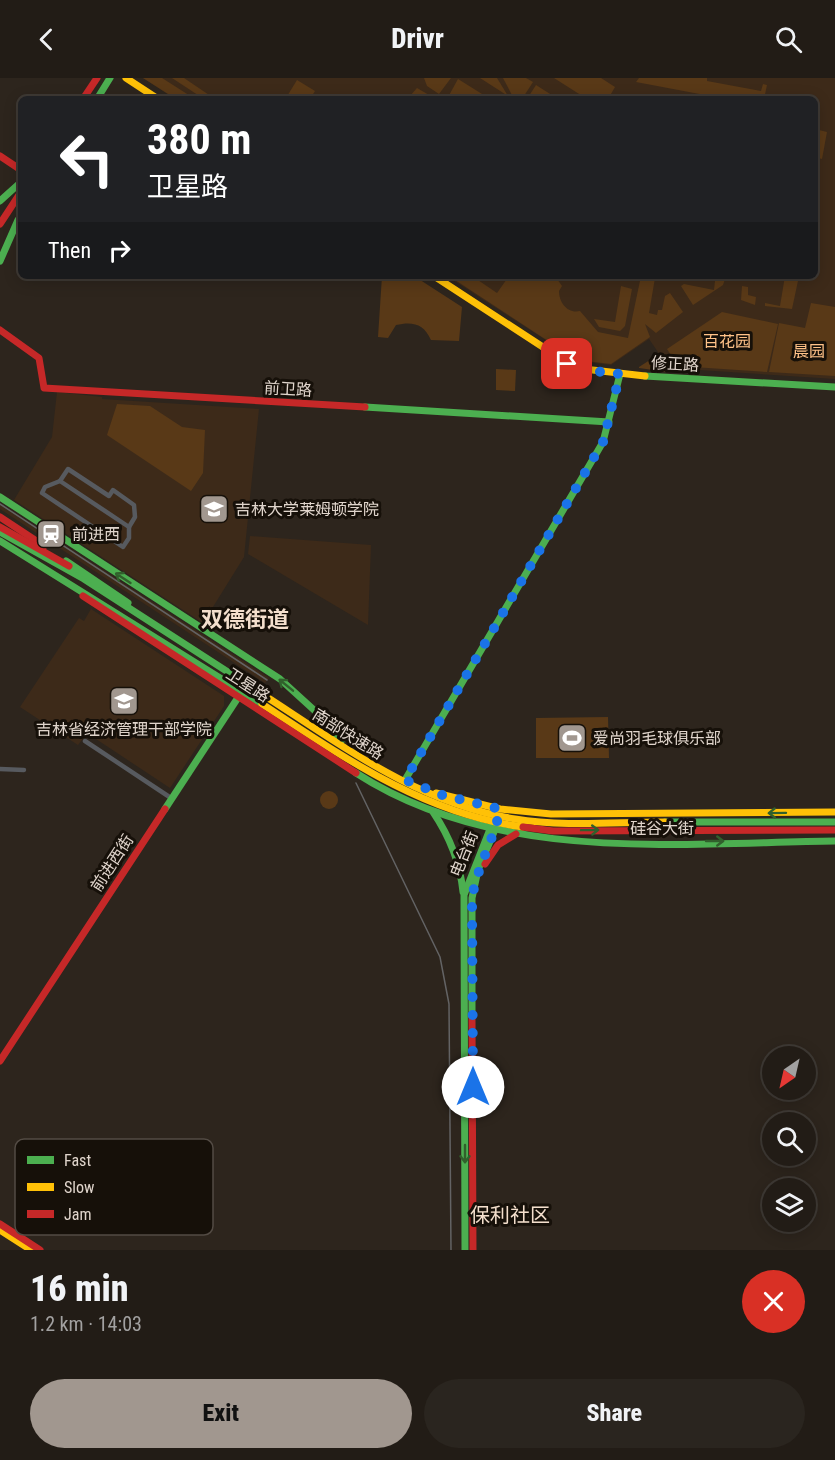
<!DOCTYPE html>
<html lang="en">
<head>
<meta charset="utf-8">
<style>
	body { margin:0; font-family:"Roboto Condensed","Noto Sans SC",sans-serif; background:#2a251f; color:#f1f3f6; height:100vh; display:flex; flex-direction:column; font-size:22px; white-space:nowrap }
	* { box-sizing:border-box; margin:0 }
	p { font-size:20px; color:#a2a1a1 }
	.icon { flex:none; width:33px; height:33px; fill:none; stroke:currentColor; stroke-width:2; stroke-linecap:round; stroke-linejoin:round }
	.map { position:relative; height:1172px; overflow:hidden }
	.side { display:flex; flex-direction:column; background:#221c16; flex:1 }
	.side>* { flex:none }
	.guide { position:absolute; left:18px; top:18px; width:800px; height:183px; border-radius:9px; box-shadow:0 3px 15px #0003,0 0 0 2px #3f3a35; background:#202124; color:#fff; overflow:hidden }
	.needle { width:39px; rotate:214deg }
	.buttons { position:absolute; left:762px; top:968px; display:grid; gap:12px }
	.buttons a { display:grid; place-items:center; width:54px; height:54px; border-radius:50%; background:#221c16; box-shadow:0 3px 15px #0003,0 0 0 2px #3f3a35; font-size:30px }
	.pin { position:absolute; display:grid; place-items:center; width:51px; height:51px; color:#fff; margin:-26px; border-radius:12px; box-shadow:0 3px 9px #0006 }
	.me { position:absolute; width:66px; margin:-33px; rotate:0deg; stroke-linejoin:round; filter:drop-shadow(0 0 4px #0008) }
	.turn { display:flex; align-items:center; gap:21px; height:126px; padding:0 30px; font-size:27px }
	.turn .icon { width:78px; height:78px; stroke-width:2.5 }
	.turn b { display:block; font-size:42px; line-height:51px }
	.then { display:flex; align-items:center; height:57px; padding:0 30px; background:#0003; gap:12px; font-size:22px }
	.round { display:grid; place-items:center; flex:none; width:63px; height:63px; border-radius:32px; background:#2a251f }
	.headline { display:flex; align-items:center; justify-content:space-between; height:102px; padding:0 30px }
	h1 { font-size:36px; font-weight:800; line-height:45px }
	.button { display:flex; gap:12px; margin-top:auto; padding:12px 30px }
	.button a { flex:1; height:69px; border-radius:36px; background:#a1978f; color:#111; font-size:24px; font-weight:800; line-height:69px; text-align:center }
	.button a+a { background:#2a251f; color:#f1f3f6 }
	header { display:flex; justify-content:space-between; align-items:center; height:78px; padding:0 30px; background:#221c16; font-size:27px; font-weight:800 }
	.map>svg:first-child { display:block }
</style>
</head>
<body>
<header><svg class="icon" aria-label="back" viewBox="0 0 24 24"><path d="M15 5l-7 7 7 7"/></svg>Drivr<svg class="icon" aria-label="search" viewBox="0 0 24 24"><circle cx="10" cy="10" r="6"/><path d="M15 15l6 6"/></svg></header>
<div class="map">
<svg width="835" height="1172" viewBox="0 0 835 1172">
	<rect width="100%" height="100%" fill="#2d251d"/>
	<!-- built -->
	<g fill="#3d2a19">
		<path d="M 143,0 L 835,0 L 835,301 L 669,290 L 649,261 L 611,287 L 578,283 L 447,198 L 814,198 L 814,21 L 175,21 Z"/>
		<path d="M 57,314 L 102,319 L 102,321 L 259,331 L 244,479 L 203,545 L 14,422 L 52,359 Z"/>
		<path d="M 0,425 L 12,433 L 269,600 L 265,605 L 0,431 Z"/>
		<path d="M 250,458 L 371,467 L 368,547 L 248,476 Z"/>
		<path d="M 91,531 L 224,618 L 224,628 L 170,710 L 87,655 L 78,667 L 20,629 L 79,540 L 84,543 Z"/>
	</g>
	<!-- green -->
	<g fill="#593917">
		<path d="M 143,0 L 162,0 L 195,21 L 176,21 Z"/>
		<path d="M 172,0 L 184,0 L 215,21 L 204,21 Z"/>
		<path d="M 424,0 L 451,0 L 439,16 L 427,8 Z"/>
		<path d="M 480,0 L 497,0 L 508,18 Z"/>
		<path d="M 503,0 L 526,0 L 533,4 L 522,21 L 514,21 Z"/>
		<path d="M 554,0 L 601,0 L 615,9 L 608,21 L 587,21 Z"/>
		<path d="M 639,0 L 707,0 L 707,3 L 761,13 L 763,6 L 767,7 L 764,21 L 726,21 L 636,4 Z"/>
		<path d="M 458,1 L 490,21 L 447,21 Z"/>
		<path d="M 297,2 L 315,13 L 310,21 L 286,20 Z"/>
		<path d="M 536,7 L 558,21 L 527,21 Z"/>
		<path d="M 417,10 L 436,21 L 413,21 L 410,18 Z"/>
		<path d="M 815,51 L 827,54 L 822,81 L 815,79 Z"/>
		<path d="M 382,198 L 414,198 L 462,229 L 459,263 L 431,262 C 424,246 413,243 396,247 L 388,260 L 378,259 Z"/>
		<path d="M 449,198 L 472,198 L 497,215 L 509,198 L 555,198 L 562,208 L 559,213 C 559,225 568,236 580,233 L 598,254 L 628,260 L 641,198 L 655,200 L 649,235 L 657,237 L 658,232 L 662,232 L 665,218 L 670,215 L 683,234 L 656,255 L 645,246 L 650,259 L 611,286 L 577,282 Z"/>
		<path d="M 706,198 L 726,198 L 723,207 L 693,227 L 681,208 L 684,206 L 714,212 L 715,203 L 705,201 Z"/>
		<path d="M 785,198 L 799,198 L 792,231 L 765,228 L 765,225 L 780,228 Z"/>
		<path d="M 621,208 L 632,211 L 625,248 L 620,253 L 599,249 L 594,241 L 615,244 Z"/>
		<path d="M 742,208 L 748,209 L 748,217 L 756,219 L 755,227 L 741,222 Z"/>
		<path d="M 811,225 L 835,229 L 835,298 L 769,294 L 779,245 L 805,250 Z"/>
		<path d="M 722,234 L 778,246 L 767,294 L 678,288 L 667,271 Z"/>
		<path d="M 656,278 L 667,294 L 639,290 L 639,289 Z"/>
		<path d="M 496,291 L 516,292 L 515,313 L 496,312 Z"/>
		<path d="M 117,326 L 150,328 L 182,349 L 205,352 L 203,395 L 191,413 L 107,357 Z"/>
		<path d="M 608,639 L 609,680 L 536,680 L 536,640 Z"/>
		<circle cx="329" cy="722" r="9"/>
	</g>
	<g fill="none" stroke-linecap="round" stroke-linejoin="round">
		<!-- street -->
		<g stroke="#575a5f" stroke-width="4.5">
			<path d="M 60,403 L 129,449 L 129,460 L 123,469 L 42,415 L 45,409 Z"/>
			<path d="M 60,403 L 68,391 L 109,418 L 113,412 L 134,427 L 135,439 L 129,449"/>
			<path d="M 85,663 L 171,720"/>
			<path d="M 0,691 L 24,692"/>
		</g>
		<!-- fast -->
		<g stroke="#4caf50" stroke-width="7">
			<path d="M 97,21 L 110,0"/>
			<path d="M 0,123 L 21,104"/>
			<path d="M 0,183 L 18,142"/>
			<path d="M 645,298 L 835,309"/>
			<path d="M 365,329 L 609,344"/>
			<path d="M 0,419 L 280,601 L 314,632 L 341,663"/>
			<path d="M 0,454 L 84,501 L 259,614"/>
			<path d="M 0,463 L 262,626"/>
			<path d="M 66,483 L 128,525"/>
			<path d="M 356,695 C 497,786 676,765 835,763"/>
			<path d="M 405,702 L 603,364 L 620,296"/>
			<path d="M 165,731 L 241,615"/>
			<path d="M 433,734 C 450,759 460,784 463,814"/>
			<path d="M 665,744 L 835,744"/>
			<path d="M 472,938 L 472,820 L 478,792 L 497,747"/>
			<path d="M 465,1172 L 464,817 L 492,746"/>
		</g>
		<!-- slow -->
		<g stroke="#ffc107" stroke-width="7">
			<path d="M 126,0 L 158,21"/>
			<path d="M 434,198 L 575,290 L 645,298"/>
			<path d="M 259,614 C 340,666 417,725 515,741 C 563,749 616,744 665,744"/>
			<path d="M 262,626 C 343,679 424,736 523,749"/>
			<path d="M 436,715 L 500,731 L 551,736 L 835,734"/>
			<path d="M 0,1152 L 31,1172"/>
		</g>
		<!-- jam -->
		<g stroke="#c62828" stroke-width="7">
			<path d="M 83,21 L 97,0"/>
			<path d="M 0,78 L 21,92"/>
			<path d="M 0,146 L 21,114"/>
			<path d="M 0,252 L 39,280 L 44,310 L 365,329"/>
			<path d="M 0,439 L 44,468"/>
			<path d="M 0,449 L 69,488"/>
			<path d="M 83,518 L 356,695"/>
			<path d="M 523,749 L 553,753 L 835,752"/>
			<path d="M 485,786 L 498,767 L 516,756"/>
			<path d="M 472,938 L 473,1172"/>
			<path d="M 0,983 L 165,731"/>
			<path d="M 0,1146 L 40,1172"/>
		</g>
		<!-- tram -->
		<g stroke="#636364" stroke-width="1.5">
			<path d="M 0,426 L 267,602"/>
			<path d="M 356,705 L 440,879 L 449,926 L 451,1172"/>
		</g>
	</g>
	<!-- one-way arrows -->
	<defs><path id="oneway-shaft" d="M-6 0H5M1.5-3L5.5 0L1.5 3" fill="none" stroke-width="1.6" stroke-linecap="round" stroke-linejoin="round" transform="scale(1.5)"/></defs>
	<g stroke="#31602c">
		<use href="#oneway-shaft" transform="translate(123 500) rotate(-147)"/>
		<use href="#oneway-shaft" transform="translate(286 607) rotate(-141)"/>
		<use href="#oneway-shaft" transform="translate(777 735) rotate(179)"/>
		<use href="#oneway-shaft" transform="translate(590 752) rotate(-1)"/>
		<use href="#oneway-shaft" transform="translate(715 763)"/>
		<use href="#oneway-shaft" transform="translate(465 1076) rotate(90)"/>
	</g>
	<g fill="none" stroke-linecap="round" stroke-linejoin="round">
		<!-- route -->
		<path stroke="#1a73e8" stroke-width="10" stroke-dasharray="0 18" d="M 473,1009 L 472,820 C 477,789 494,762 500,731 L 442,717 L 405,702 L 603,364 L 620,296 L 585,292 L 567,286"/>
	</g>
	<!-- icons -->
	<defs>
		<g id="university-square" transform="scale(1.5)"><rect x="-9" y="-9" width="18" height="18" rx="4" fill="#a1978f" stroke="#161009"/><path d="M0-5L7-2L0 1L-7-2ZM-4 1L0 2.5L4 1V4Q0 6-4 4Z" fill="#fff"/></g>
		<g id="station-square" transform="scale(1.5)"><rect x="-9" y="-9" width="18" height="18" rx="4" fill="#a1978f" stroke="#161009"/><path d="M-3-6H3Q5-6 5-4V2Q5 4 3 4L4.5 6H3L1.5 4h-3L-3 6H-4.5L-3 4Q-5 4-5 2V-4Q-5-6-3-6ZM-3.5-4v3h7v-3ZM-3.5 1v1.5H-2V1ZM2 1v1.5H3.5V1Z" fill="#fff"/></g>
		<g id="stadium-square" transform="scale(1.5)"><rect x="-9" y="-9" width="18" height="18" rx="4" fill="#a1978f" stroke="#161009"/><path d="M0-5a6.5 5 0 1 0 0 10a6.5 5 0 1 0 0-10ZM-3.5-1.8h7v3.6h-7Z" fill="#fff"/></g>
	</defs>
	<g fill-rule="evenodd">
		<use href="#university-square" x="214" y="431"/>
		<use href="#station-square" x="51" y="456"/>
		<use href="#university-square" x="124" y="623"/>
		<use href="#stadium-square" x="572" y="660"/>
	</g>
	<g text-anchor="middle" dominant-baseline="central" stroke-width="6" stroke-linejoin="round" paint-order="stroke">
		<!-- park labels -->
		<g font-size="16" fill="#ffc288" stroke="#161009">
			<text x="727" y="263">百花园</text>
			<text x="809" y="273">晨园</text>
		</g>
		<!-- street labels -->
		<g font-size="16" fill="#e0d5cc" stroke="#161009">
			<text transform="translate(675 286) rotate(3)">修正路</text>
			<text transform="translate(288 311) rotate(3)">前卫路</text>
			<text transform="translate(248 607) rotate(33)">卫星路</text>
			<text transform="translate(348 656) rotate(32)">南部快速路</text>
			<text x="662" y="750">硅谷大街</text>
			<text transform="translate(464 776) rotate(-68)">电台街</text>
			<text transform="translate(112 785) rotate(-57)">前进西街</text>
		</g>
		<!-- poi labels -->
		<g font-size="16" fill="#e0d5cc" stroke="#161009" text-anchor="start">
			<text x="235" y="431">吉林大学莱姆顿学院</text>
			<text x="72" y="456">前进西</text>
			<text x="124" y="651" text-anchor="middle">吉林省经济管理干部学院</text>
			<text x="593" y="660">爱尚羽毛球俱乐部</text>
		</g>
		<!-- quarter labels -->
		<g font-size="20" fill="#f4dfcd" stroke="#161009">
			<text x="510" y="1137">保利社区</text>
		</g>
		<!-- district labels -->
		<g font-size="22" font-weight="bold" fill="#f4dfcd" stroke="#161009">
			<text x="245" y="541">双德街道</text>
		</g>
	</g>
	<!-- legend -->
	<rect x="15" y="1061" width="198" height="96" rx="9" fill="#161009" stroke="#534b44" stroke-width="1.5"/>
	<rect x="27" y="1078" width="27" height="8" fill="#4caf50"/>
	<rect x="27" y="1105" width="27" height="8" fill="#ffc107"/>
	<rect x="27" y="1132" width="27" height="8" fill="#c62828"/>
	<g font-size="16" fill="#e0d5cc">
		<text x="64" y="1088">Fast</text>
		<text x="64" y="1115">Slow</text>
		<text x="64" y="1142">Jam</text>
	</g>
</svg>
<div class="buttons">
<a><svg class="needle" viewBox="-14 -14 28 28"><path d="M0-13l5 13h-10z" fill="#e53935"/><path d="M0 13l5-13h-10z" fill="#a2a1a1"/></svg></a>
<a><svg class="icon" aria-label="search" viewBox="0 0 24 24"><circle cx="10" cy="10" r="6"/><path d="M15 15l6 6"/></svg></a>
<a><svg class="icon" aria-label="layers" viewBox="0 0 24 24"><path d="M12 4l9 5-9 5-9-5zM3 14l9 5 9-5"/></svg></a>
</div>
<div class="pin" style="left:567px;top:286px;background:#d93025"><svg class="icon" aria-label="arrive" viewBox="0 0 24 24"><path d="M6 21V4h12l-3 4 3 4H6"/></svg></div>
<svg class="me" style="left:473px;top:1009px" viewBox="-20 -20 40 40"><circle r="19" fill="#fff"/><path d="M0-13L10 11 0 6-10 11z" fill="#1a73e8"/></svg>
<div class="guide">
<div class="turn"><svg class="icon" aria-label="left" viewBox="0 0 24 24"><path d="M17 20v-9H6M10 6l-5 5 5 5"/></svg><div><b>380 m</b>卫星路</div></div>
<div class="then">Then<svg class="icon" aria-label="right" viewBox="0 0 24 24"><path d="M7 20v-9h11M14 6l5 5-5 5"/></svg></div>
</div>
</div>
<section class="side">
<div class="headline"><div><h1>16 min</h1><p>1.2 km · 14:03</p></div><a class="round" style="background:#d93025;color:#fff"><svg class="icon" aria-label="close" viewBox="0 0 24 24"><path d="M6 6l12 12M18 6L6 18"/></svg></a></div>
<div class="button"><a>Exit</a><a>Share</a></div>
</section>
</body>
</html>
